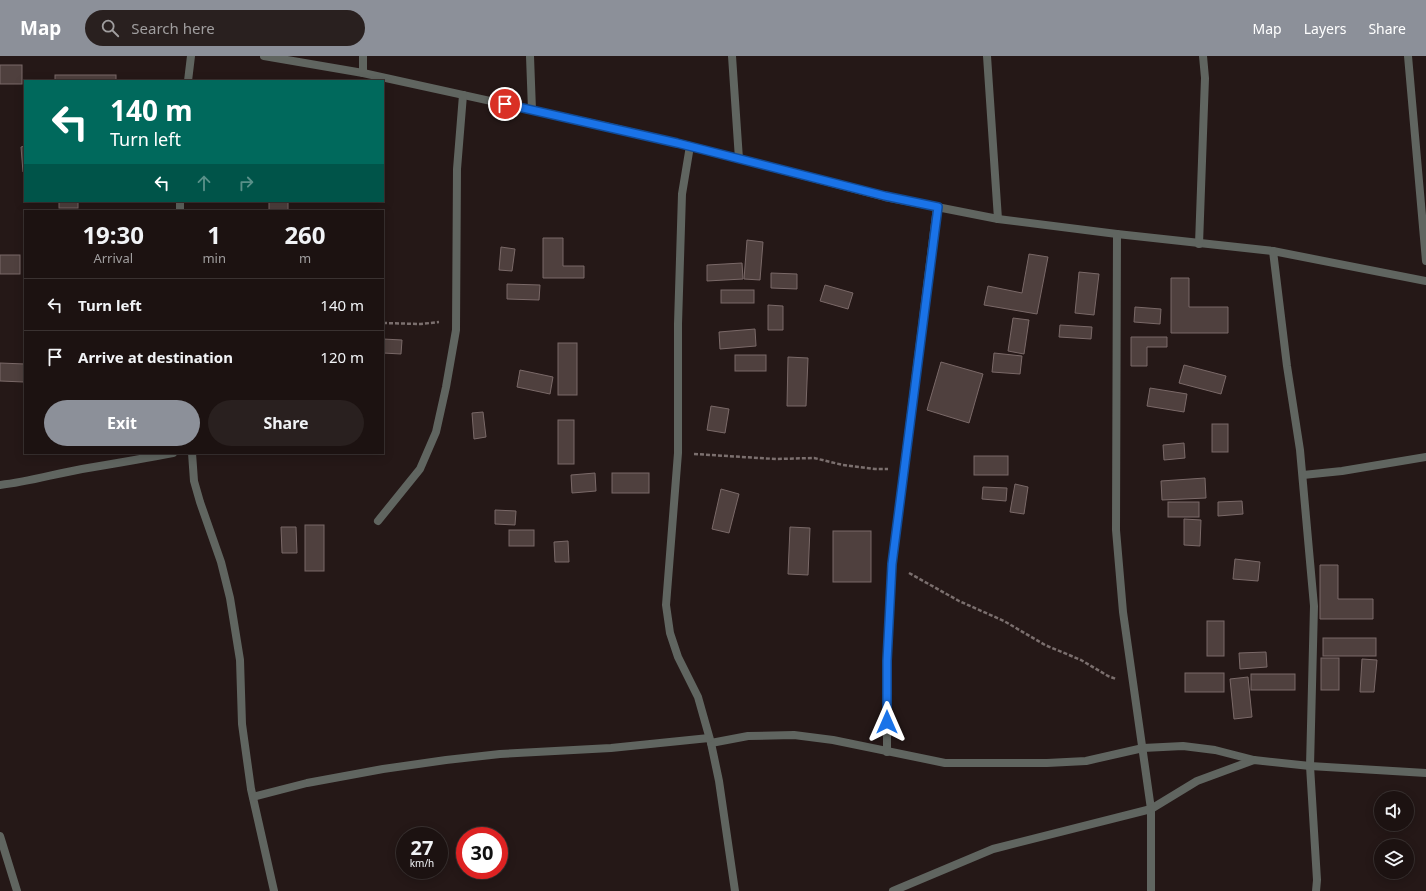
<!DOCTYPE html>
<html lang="en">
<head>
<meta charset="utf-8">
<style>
	body { margin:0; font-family:"Noto Sans",sans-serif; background:#29201f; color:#f1f3f6; height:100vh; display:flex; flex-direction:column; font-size:15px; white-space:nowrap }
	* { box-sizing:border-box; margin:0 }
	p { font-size:13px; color:#a09e9f }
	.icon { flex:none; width:22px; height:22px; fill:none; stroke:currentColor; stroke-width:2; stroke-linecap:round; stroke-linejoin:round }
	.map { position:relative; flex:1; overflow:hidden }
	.side { position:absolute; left:24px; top:154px; width:360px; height:244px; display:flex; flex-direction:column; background:#1c1211; border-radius:0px; box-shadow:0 2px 10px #0003,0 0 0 1px #3a3231 }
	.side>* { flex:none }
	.guide { position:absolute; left:24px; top:24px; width:360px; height:122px; border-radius:0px; box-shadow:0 2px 10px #0003,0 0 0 1px #3a3231; background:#00695c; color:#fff; overflow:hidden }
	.controls { position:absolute; left:1374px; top:735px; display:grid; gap:8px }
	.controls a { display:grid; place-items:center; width:40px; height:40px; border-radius:50%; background:#1c1211; box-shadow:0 2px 10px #0003,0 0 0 1px #3a3231; font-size:20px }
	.speed { position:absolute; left:396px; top:771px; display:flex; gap:8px; font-size:20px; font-weight:700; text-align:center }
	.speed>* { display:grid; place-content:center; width:52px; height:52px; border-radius:50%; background:#1c1211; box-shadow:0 2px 10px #0003,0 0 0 1px #3a3231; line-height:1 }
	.speed small { font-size:10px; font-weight:400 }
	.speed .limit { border:6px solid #d22; background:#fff; color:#111 }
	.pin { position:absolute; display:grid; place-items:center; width:34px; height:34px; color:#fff; margin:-17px; border:2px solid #fff; border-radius:50%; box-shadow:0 1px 4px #0007 }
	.me { position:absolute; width:44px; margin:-22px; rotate:0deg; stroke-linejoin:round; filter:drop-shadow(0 0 3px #0008) }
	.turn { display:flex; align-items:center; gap:14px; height:84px; padding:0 20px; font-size:18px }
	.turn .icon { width:52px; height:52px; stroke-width:2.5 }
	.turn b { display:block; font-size:28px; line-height:34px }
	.lanes { display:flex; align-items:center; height:38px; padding:0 20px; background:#0003; justify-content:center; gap:20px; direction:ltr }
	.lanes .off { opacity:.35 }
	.eta { display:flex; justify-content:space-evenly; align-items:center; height:68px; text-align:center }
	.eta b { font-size:24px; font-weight:700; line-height:28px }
	.button { display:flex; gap:8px; margin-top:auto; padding:8px 20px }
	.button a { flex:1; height:46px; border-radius:24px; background:#8c9099; color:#fff; font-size:16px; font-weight:700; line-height:46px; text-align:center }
	.button a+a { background:#29201f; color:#f1f3f6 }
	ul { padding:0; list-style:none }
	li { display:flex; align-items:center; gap:12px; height:52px; padding:0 20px; border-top:1px solid #3a3231 }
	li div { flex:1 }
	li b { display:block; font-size:15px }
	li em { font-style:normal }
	header { display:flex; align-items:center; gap:24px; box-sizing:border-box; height:56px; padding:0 20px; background:#8c9099; color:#fff }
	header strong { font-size:19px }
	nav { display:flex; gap:22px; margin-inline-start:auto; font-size:14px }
	.search { width:280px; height:36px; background:#29201f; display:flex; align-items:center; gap:10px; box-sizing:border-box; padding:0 14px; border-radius:22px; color:#a09e9f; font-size:15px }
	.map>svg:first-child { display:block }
</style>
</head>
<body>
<header>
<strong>Map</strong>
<div class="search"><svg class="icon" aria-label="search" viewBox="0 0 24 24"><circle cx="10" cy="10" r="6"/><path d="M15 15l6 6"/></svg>Search here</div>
<nav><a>Map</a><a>Layers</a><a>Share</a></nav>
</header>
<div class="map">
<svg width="1426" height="835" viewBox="0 0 1426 835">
	<rect width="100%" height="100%" fill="#251817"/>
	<!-- building -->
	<g fill="#4f403e" stroke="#7a6968">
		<rect x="0" y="9" width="22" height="19"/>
		<rect x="55" y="19" width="61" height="6"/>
		<path d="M 25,90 L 25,116 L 23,116 L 21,91 Z"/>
		<rect x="59" y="145" width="19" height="7"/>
		<rect x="269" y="145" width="19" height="10"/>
		<path d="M 543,182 L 563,182 L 563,210 L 584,210 L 584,222 L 543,222 Z"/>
		<path d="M 747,184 L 763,186 L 760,224 L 744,223 Z"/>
		<path d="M 501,191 L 515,193 L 512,215 L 499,214 Z"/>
		<path d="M 1029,198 L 1048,201 L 1037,258 L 984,249 L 988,230 L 1022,237 Z"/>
		<rect x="0" y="199" width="20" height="19"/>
		<path d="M 742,207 L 743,223 L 707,225 L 707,209 Z"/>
		<path d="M 1079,216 L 1099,218 L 1094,259 L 1075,257 Z"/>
		<path d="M 771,217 L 797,218 L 797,233 L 771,232 Z"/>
		<path d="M 1171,222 L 1189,222 L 1189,251 L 1228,251 L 1228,277 L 1171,277 Z"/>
		<path d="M 507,228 L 540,229 L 539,244 L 507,243 Z"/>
		<path d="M 825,229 L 853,237 L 848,253 L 820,245 Z"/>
		<rect x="721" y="234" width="33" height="13"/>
		<path d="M 768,249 L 783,250 L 783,274 L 768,274 Z"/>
		<path d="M 1135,251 L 1161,253 L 1160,268 L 1134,266 Z"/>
		<path d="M 1013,262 L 1029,264 L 1024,298 L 1008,295 Z"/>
		<path d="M 1060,269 L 1092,271 L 1091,283 L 1059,281 Z"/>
		<path d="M 755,273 L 756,290 L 720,293 L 719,276 Z"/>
		<path d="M 1131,281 L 1167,281 L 1167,291 L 1147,291 L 1147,310 L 1131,310 Z"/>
		<path d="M 383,283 L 402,284 L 401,298 L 383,297 Z"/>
		<rect x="558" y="287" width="19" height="52"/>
		<path d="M 994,297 L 1022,300 L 1020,318 L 992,316 Z"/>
		<rect x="735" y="299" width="31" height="16"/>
		<path d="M 788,301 L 808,302 L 806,350 L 787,350 Z"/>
		<path d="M 941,306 L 983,318 L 969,367 L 927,354 Z"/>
		<path d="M 0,307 L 25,308 L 24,326 L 0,325 Z"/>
		<path d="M 1184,309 L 1226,320 L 1221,338 L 1179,327 Z"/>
		<path d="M 520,314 L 553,321 L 550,338 L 517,331 Z"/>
		<path d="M 1150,332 L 1187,338 L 1184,356 L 1147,350 Z"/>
		<path d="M 711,350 L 729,353 L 725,377 L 707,374 Z"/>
		<path d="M 483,356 L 486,381 L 474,383 L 472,357 Z"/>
		<rect x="558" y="364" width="16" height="44"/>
		<rect x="1212" y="368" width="16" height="28"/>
		<path d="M 1184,387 L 1185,402 L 1164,404 L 1163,389 Z"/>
		<rect x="974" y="400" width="34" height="19"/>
		<path d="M 595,417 L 596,435 L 572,437 L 571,419 Z"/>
		<rect x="612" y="417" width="37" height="20"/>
		<path d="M 1205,422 L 1206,442 L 1162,444 L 1161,425 Z"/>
		<path d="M 1015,428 L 1028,431 L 1024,458 L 1010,456 Z"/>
		<path d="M 983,431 L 1007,432 L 1006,445 L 982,443 Z"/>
		<path d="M 721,433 L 739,438 L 729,477 L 712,473 Z"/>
		<path d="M 1242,445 L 1243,458 L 1218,460 L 1218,446 Z"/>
		<rect x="1168" y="446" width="31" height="15"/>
		<path d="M 495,454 L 516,455 L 515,469 L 495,468 Z"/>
		<path d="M 1184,463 L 1201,464 L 1200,490 L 1184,489 Z"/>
		<rect x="305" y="469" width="19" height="46"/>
		<path d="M 281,471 L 296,471 L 297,497 L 282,497 Z"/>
		<path d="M 790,471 L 810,472 L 808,519 L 788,518 Z"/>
		<rect x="509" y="474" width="25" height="16"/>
		<rect x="833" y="475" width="38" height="51"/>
		<path d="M 568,485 L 569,506 L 555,506 L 554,486 Z"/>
		<path d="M 1235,503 L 1260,506 L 1258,525 L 1233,523 Z"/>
		<path d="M 1320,509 L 1338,509 L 1338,543 L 1373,543 L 1373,563 L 1320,563 Z"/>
		<rect x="1207" y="565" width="17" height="35"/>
		<rect x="1323" y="582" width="53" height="18"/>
		<path d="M 1266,596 L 1267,611 L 1240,613 L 1239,597 Z"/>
		<rect x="1321" y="602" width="18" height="32"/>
		<path d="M 1362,603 L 1377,604 L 1374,636 L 1360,636 Z"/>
		<rect x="1185" y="617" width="39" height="19"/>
		<rect x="1251" y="618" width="44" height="16"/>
		<path d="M 1248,621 L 1252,661 L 1234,663 L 1230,623 Z"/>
	</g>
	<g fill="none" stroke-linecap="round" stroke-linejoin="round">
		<!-- path -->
		<g stroke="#7b6f6e" stroke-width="2.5" stroke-dasharray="4 2" stroke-linecap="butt">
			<path d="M 383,267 L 421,268 L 439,266"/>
			<path d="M 694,398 L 776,403 L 814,402 L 843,409 L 875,413 L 888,413"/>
			<path d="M 909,517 L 959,545 L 1004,565 L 1045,589 L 1081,604 L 1108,620 L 1116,623"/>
		</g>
		<!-- street -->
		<g stroke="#606560" stroke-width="8">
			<path d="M 264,0 L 363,17 L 609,71 L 690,90 L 885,141 L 937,151 L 998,163 L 1117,178 L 1273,195 L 1426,225"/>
			<path d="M 363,0 L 363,17"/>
			<path d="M 530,0 L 532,54"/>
			<path d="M 732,0 L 739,103"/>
			<path d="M 987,0 L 998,163"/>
			<path d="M 1408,0 L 1426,205"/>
			<path d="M 188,25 L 191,0"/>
			<path d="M 690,90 L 682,138 L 678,268 L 678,397 L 666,549 L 670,577 L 678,601 L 698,641 L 711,687 L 719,725 L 735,835"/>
			<path d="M 180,145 L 180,155"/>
			<path d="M 1117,178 L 1116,474 L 1123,556 L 1151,753 L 1151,835"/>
			<path d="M 1199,188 L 1205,22 L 1203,0"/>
			<path d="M 1273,195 L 1287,310 L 1300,394 L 1314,550 L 1310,710 L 1317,824 L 1316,835"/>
			<path d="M 192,397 L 194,425 L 200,446 L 221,506 L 230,542 L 240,604 L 242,668 L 251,733 L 274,835"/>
			<path d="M 1303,419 L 1342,415 L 1426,401"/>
			<path d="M 0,429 C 28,426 54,418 82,413 C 112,408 142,403 173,397"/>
			<path d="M 378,465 L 420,413 L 436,376 L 446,331 L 456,274 L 457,113 L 463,39"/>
			<path d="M 711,687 L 748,680 L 794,679 L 833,684 L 945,707 L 1047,707 L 1086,705 L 1143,692 L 1183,690 L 1215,694 L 1254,704"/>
			<path d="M 887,696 L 887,605 L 892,508 L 937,151"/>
			<path d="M 253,741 L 307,727 L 383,713 L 446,704 L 500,698 L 611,692 L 709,682"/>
			<path d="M 0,780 L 17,835"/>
			<path d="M 893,835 L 993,793 L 1151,753 L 1197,725 L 1254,704 L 1310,710 L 1426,717"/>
		</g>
	</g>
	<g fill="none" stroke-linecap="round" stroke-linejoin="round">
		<!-- route casing -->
		<g stroke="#114b97" stroke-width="10">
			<path id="route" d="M 505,48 L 677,87 L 885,140 L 938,151 L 892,508 L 887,605 L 887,666"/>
		</g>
		<!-- route -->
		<use href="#route" stroke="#1a73e8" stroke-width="7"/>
	</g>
</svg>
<div class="controls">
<a><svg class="icon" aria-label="sound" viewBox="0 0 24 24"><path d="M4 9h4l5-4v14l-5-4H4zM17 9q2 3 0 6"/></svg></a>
<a><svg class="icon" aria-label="layers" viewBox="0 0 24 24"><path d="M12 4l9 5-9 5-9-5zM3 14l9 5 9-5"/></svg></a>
</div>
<div class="speed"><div>27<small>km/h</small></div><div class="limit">30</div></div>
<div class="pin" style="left:505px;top:48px;background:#d93025"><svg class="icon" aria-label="arrive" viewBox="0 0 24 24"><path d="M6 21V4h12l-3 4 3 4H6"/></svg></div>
<svg class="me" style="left:887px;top:666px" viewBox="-20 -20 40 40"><path d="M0-17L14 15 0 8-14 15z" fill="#1a73e8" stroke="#fff" stroke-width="4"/></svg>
<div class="guide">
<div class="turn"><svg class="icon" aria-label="left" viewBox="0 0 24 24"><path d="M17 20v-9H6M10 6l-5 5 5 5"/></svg><div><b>140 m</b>Turn left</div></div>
<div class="lanes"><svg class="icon" aria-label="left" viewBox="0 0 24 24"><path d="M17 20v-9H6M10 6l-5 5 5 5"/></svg><svg class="icon off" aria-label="ahead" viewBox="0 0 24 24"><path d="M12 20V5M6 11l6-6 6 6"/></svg><svg class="icon off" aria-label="right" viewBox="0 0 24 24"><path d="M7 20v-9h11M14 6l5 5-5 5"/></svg></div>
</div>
<section class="side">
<div class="eta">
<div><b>19:30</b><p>Arrival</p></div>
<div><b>1</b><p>min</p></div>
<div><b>260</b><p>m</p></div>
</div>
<ul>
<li><svg class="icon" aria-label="left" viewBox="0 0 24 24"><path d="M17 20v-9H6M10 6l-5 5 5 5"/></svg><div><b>Turn left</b></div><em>140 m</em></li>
<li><svg class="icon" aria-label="arrive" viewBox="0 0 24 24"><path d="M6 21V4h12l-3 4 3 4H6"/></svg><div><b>Arrive at destination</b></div><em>120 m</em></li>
</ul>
<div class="button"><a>Exit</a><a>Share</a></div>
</section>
</div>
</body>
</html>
